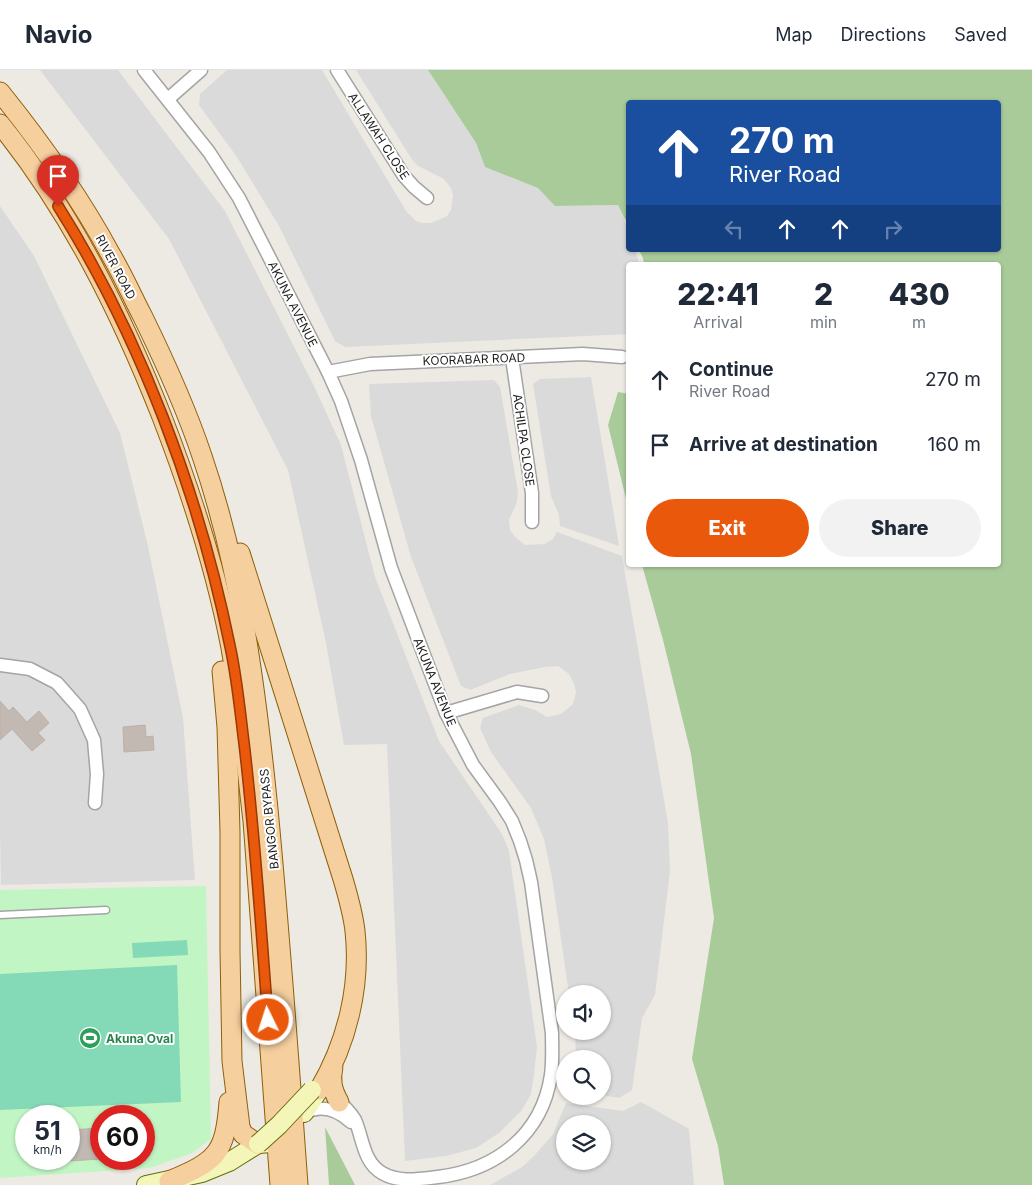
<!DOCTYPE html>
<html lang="en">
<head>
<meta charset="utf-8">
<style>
	body { margin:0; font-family:Inter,sans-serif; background:#f2f2f3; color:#1f2937; height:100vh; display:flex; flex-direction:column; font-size:19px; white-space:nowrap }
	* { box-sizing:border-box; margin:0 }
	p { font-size:16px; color:#747a83 }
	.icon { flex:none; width:28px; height:28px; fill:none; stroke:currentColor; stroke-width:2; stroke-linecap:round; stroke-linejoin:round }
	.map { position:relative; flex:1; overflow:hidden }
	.details { position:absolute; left:626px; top:192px; width:375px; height:305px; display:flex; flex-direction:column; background:#fff; border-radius:5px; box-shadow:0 1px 4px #0004 }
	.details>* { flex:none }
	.top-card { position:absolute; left:626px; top:30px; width:375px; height:152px; border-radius:5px; box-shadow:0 1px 4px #0004; background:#1a4fa0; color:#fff; overflow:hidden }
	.controls { position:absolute; left:556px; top:915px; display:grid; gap:10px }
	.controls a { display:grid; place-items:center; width:55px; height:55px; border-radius:50%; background:#fff; box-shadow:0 1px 4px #0004; font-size:25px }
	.speed { position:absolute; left:15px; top:1035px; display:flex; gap:10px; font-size:25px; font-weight:700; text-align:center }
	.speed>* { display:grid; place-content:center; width:65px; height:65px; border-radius:50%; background:#fff; box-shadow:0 1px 4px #0004; line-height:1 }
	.speed small { font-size:12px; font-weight:400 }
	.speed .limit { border:8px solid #d22; background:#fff; color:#111 }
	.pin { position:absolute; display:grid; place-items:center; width:42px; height:42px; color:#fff; margin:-51px -21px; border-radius:50% 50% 50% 0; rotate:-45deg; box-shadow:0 0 5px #0007 }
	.pin .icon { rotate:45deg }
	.me { position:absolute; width:55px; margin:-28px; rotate:356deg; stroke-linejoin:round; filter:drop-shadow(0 0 4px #0008) }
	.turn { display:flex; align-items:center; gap:18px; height:105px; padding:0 20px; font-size:22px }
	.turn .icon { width:65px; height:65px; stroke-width:2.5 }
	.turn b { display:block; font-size:35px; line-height:42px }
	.lanes { display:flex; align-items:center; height:48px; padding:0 20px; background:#0003; justify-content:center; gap:25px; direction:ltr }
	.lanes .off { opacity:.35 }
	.eta { display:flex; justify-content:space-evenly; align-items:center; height:85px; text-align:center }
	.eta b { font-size:30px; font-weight:800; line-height:35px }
	.action { display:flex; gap:10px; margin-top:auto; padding:10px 20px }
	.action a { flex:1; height:58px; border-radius:30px; background:#ea580c; color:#fff; font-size:20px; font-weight:800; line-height:58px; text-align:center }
	.action a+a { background:#f2f2f3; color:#1f2937 }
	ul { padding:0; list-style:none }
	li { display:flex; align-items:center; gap:15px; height:65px; padding:0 20px }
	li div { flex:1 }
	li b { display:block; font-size:19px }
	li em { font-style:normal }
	header { display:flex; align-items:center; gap:30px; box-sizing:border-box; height:70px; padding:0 25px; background:#fff; border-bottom:1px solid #e0e1e3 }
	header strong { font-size:24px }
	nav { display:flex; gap:28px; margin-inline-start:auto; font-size:18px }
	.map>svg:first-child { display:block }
</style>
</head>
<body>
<header>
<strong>Navio</strong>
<nav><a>Map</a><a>Directions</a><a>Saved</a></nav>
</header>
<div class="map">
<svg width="1032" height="1115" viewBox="0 0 1032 1115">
	<rect width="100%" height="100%" fill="#edeae3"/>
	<!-- residential -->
	<g fill="#dbdada" fill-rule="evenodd">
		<path d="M 40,0 L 118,0 L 225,141 L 314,316 L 341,375 L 375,507 L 439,671 L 502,764 L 509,781 L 537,977 L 534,1005 L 531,1024 L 522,1040 L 499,1063 L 476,1078 L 446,1086 L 405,1091 L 387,674 L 344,675 L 326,573 L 288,400 L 169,169 Z"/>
		<path d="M 227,0 L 322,0 L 406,141 L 416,151 L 422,153 L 431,153 L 447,146 L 451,140 L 453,126 L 451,118 L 444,109 L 418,96 L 411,88 L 356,0 L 428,0 L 476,73 L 485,97 L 539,118 L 555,136 L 619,135 L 629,163 L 629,180 L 635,180 L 638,189 L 638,195 L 629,195 L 629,264 L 345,277 L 335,271 L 279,156 L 237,87 L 199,35 L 200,24 Z"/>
		<path d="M 0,136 L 34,186 L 120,363 L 148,476 L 183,648 L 195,810 L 1,815 L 0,762 Z"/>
		<path d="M 591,307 L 619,476 L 560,456 L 559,445 L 551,426 L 533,314 L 540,309 Z"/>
		<path d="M 494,310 L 500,317 L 518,422 L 517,432 L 509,450 L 510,460 L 515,467 L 525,475 L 545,474 L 553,469 L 557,462 L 622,486 L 668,753 L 670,801 L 655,925 L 642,948 L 632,1020 L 619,1028 L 603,1025 L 602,989 L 576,989 L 575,961 L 602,961 L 602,924 L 569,924 L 552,807 L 544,769 L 531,738 L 491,682 L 480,658 L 483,648 L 519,635 L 535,640 L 547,647 L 561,644 L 573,634 L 576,622 L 574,614 L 569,604 L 558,596 L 545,597 L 510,604 L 470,620 L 461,616 L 411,487 L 371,346 L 369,314 Z"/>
		<path d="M 641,1032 L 689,1059 L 694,1115 L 490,1115 L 522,1097 L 534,1086 L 553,1064 L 566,1033 L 623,1041 ZM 565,1054 L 602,1054 L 602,1091 L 565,1091 Z"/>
	</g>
	<!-- forest -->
	<g fill="#a9cb9a">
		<path d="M 428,0 L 1032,0 L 1032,1115 L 724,1115 L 718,1076 L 692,989 L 714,848 L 691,684 L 663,570 L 642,495 L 999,495 L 999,195 L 644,195 L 643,188 L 639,180 L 999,180 L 999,32 L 629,32 L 629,157 L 618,135 L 555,136 L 538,118 L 485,97 L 476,73 Z"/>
		<path d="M 618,322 L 629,324 L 629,441 L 608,355 Z"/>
		<path d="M 325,1057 L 355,1115 L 329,1115 Z"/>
	</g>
	<!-- park -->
	<path fill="#c1f6c4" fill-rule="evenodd" d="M 206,816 L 211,1069 L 192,1083 L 150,1098 L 0,1108 L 0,820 ZM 26,1046 L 69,1046 L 69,1089 L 26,1089 ZM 101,1046 L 144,1046 L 144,1089 L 101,1089 Z"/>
	<!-- pitch -->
	<g fill="#84d9b7">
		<path d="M 187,870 L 188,885 L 133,888 L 132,873 Z"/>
		<path d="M 177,895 L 181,1032 L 0,1040 L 0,904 Z"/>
	</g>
	<!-- building -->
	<g fill="#c2b9b3" stroke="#beb0a6">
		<path d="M 0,631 L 9,641 L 13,637 L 27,652 L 39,641 L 49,653 L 38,663 L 45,670 L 32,681 L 12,659 L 0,670 Z"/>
		<path d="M 145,655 L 146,667 L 153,666 L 154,680 L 124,682 L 123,657 Z"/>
		<path d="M 101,1058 L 101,1089 L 69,1091 L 69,1060 Z"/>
	</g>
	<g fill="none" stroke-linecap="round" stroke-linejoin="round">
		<!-- lane casing -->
		<g stroke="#a4a4a4" stroke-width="9">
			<path id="lane" d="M 0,845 L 106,840"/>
		</g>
		<!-- street casing -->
		<g stroke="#a4a4a4" stroke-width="15">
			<g id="street">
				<path d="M 144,0 L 209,82 L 239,128 L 328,302 L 341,331 L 361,390 L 391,498 L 446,643 L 473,695 L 500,732 L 512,751 L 520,771 L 526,790 L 531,812 L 552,963 C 552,977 553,991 551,1005 C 542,1065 496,1100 438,1107 C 420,1109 399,1113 382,1103 C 363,1092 363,1068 355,1050 C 350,1041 342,1034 334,1028"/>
				<path d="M 337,0 L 404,106 L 414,117 L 427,128"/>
				<path d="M 168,29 L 201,0"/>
				<path d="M 512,288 L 532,423 L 532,452"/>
				<path d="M 328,302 L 370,294 L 583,284 L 622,287"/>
				<path d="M 0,595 L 30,599 L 57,613 L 80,639 L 94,670 L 97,704 L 95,733"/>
				<path d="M 446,643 L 517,622 L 542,626"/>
				<path d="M 304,1043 C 321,1034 338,1040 351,1052"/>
			</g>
		</g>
		<!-- secondary casing -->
		<g stroke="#646d0a" stroke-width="20">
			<g id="secondary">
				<path d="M 304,1043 L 319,1020"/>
				<path d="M 146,1115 L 202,1103 L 229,1092 L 258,1074 L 271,1073"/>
			</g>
		</g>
		<!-- primary casing -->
		<g stroke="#8d5f08" stroke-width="21">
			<g id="primary">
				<path d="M 0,22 C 41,73 80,127 111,185 C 123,205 132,226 143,247 C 165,292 186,338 202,386 C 241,500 256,620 268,739 C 280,864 289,990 298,1115"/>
				<path d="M 0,54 C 71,142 121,243 162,347 C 191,422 216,499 231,578 C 241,635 246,693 253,751 L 280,1115"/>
				<path d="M 240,483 L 343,809 C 348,826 353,843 355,861 C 361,916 347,973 319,1020"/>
				<path d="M 222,601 L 227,657 L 230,762 L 230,881 L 232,991 L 240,1057 L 243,1064 L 258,1074"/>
				<path d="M 333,997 C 330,1010 332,1020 339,1032"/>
				<path d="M 169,1111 C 217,1091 225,1084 229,1032"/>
			</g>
		</g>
		<!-- lane -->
		<use href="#lane" stroke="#fff" stroke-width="6"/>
		<!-- street -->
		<use href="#street" stroke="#fff" stroke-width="12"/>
		<!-- secondary -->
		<use href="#secondary" stroke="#f4f6b9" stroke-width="18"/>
		<!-- primary -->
		<use href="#primary" stroke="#f6cf9f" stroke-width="19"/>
		<!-- secondary-bridge casing -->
		<g stroke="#646d0a" stroke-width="20" stroke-linecap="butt">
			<path id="secondary-bridge" d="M 258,1074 L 279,1055 L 312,1020"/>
		</g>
		<!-- secondary-bridge -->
		<use href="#secondary-bridge" stroke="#f4f6b9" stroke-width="18"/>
	</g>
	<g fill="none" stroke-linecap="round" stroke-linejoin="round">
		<!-- route casing -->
		<g stroke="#983908" stroke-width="12">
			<path id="route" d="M 58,136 C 141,268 199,424 230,576 C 237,608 240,641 244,673 C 255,765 261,858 268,950"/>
		</g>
		<!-- route -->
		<use href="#route" stroke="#ea580c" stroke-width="9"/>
	</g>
	<!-- icons -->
	<defs>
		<g id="stadium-disc" transform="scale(1.125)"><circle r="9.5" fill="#2e9e5b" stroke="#fff"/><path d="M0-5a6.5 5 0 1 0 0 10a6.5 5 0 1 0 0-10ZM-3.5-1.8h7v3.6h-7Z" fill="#fff"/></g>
	</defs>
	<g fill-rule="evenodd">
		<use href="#stadium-disc" x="90" y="968"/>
	</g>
	<g text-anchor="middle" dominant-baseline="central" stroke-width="4" stroke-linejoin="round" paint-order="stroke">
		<!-- street labels -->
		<g font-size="12" fill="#1d1d1d" stroke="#fff">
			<text transform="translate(379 66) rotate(57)">ALLAWAH CLOSE</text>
			<text transform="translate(116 197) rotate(62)">RIVER ROAD</text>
			<text transform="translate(293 234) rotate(63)">AKUNA AVENUE</text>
			<text transform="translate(474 289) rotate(-2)">KOORABAR ROAD</text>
			<text transform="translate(524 370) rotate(82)">ACHILPA CLOSE</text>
			<text transform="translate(435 612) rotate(68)">AKUNA AVENUE</text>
			<text transform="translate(269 749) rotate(-96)">BANGOR BYPASS</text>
		</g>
		<!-- leisure labels -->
		<g font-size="12" font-weight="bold" fill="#27864d" stroke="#fff" text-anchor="start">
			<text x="106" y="968">Akuna Oval</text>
		</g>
	</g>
</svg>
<div class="controls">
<a><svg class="icon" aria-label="sound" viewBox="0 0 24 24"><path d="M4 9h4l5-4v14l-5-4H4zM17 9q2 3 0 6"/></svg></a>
<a><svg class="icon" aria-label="search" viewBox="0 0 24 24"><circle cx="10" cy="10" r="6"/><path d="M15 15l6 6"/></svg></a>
<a><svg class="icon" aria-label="layers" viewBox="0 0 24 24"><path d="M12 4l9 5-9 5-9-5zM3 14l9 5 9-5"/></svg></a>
</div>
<div class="speed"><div>51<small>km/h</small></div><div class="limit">60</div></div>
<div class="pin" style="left:58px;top:136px;background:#d93025"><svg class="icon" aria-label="arrive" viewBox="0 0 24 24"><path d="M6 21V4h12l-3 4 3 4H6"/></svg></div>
<svg class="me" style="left:268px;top:950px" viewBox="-20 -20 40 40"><circle r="17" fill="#ea580c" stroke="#fff" stroke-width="3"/><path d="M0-11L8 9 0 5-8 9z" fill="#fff"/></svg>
<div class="top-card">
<div class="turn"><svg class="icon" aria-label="ahead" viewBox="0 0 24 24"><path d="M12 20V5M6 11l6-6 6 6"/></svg><div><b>270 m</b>River Road</div></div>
<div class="lanes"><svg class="icon off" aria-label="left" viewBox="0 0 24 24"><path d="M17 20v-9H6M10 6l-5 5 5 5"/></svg><svg class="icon" aria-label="ahead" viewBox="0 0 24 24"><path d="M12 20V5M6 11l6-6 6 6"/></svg><svg class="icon" aria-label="ahead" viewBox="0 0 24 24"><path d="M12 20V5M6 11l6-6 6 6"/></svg><svg class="icon off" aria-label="right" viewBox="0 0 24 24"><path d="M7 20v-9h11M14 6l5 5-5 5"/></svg></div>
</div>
<section class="details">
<div class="eta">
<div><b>22:41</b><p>Arrival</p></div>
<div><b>2</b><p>min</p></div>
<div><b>430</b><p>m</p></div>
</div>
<ul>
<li><svg class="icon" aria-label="ahead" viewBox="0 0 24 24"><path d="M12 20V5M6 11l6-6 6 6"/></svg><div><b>Continue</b><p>River Road</p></div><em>270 m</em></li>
<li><svg class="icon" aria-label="arrive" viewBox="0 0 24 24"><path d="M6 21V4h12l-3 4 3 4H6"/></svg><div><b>Arrive at destination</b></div><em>160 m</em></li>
</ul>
<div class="action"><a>Exit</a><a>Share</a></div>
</section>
</div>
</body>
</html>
